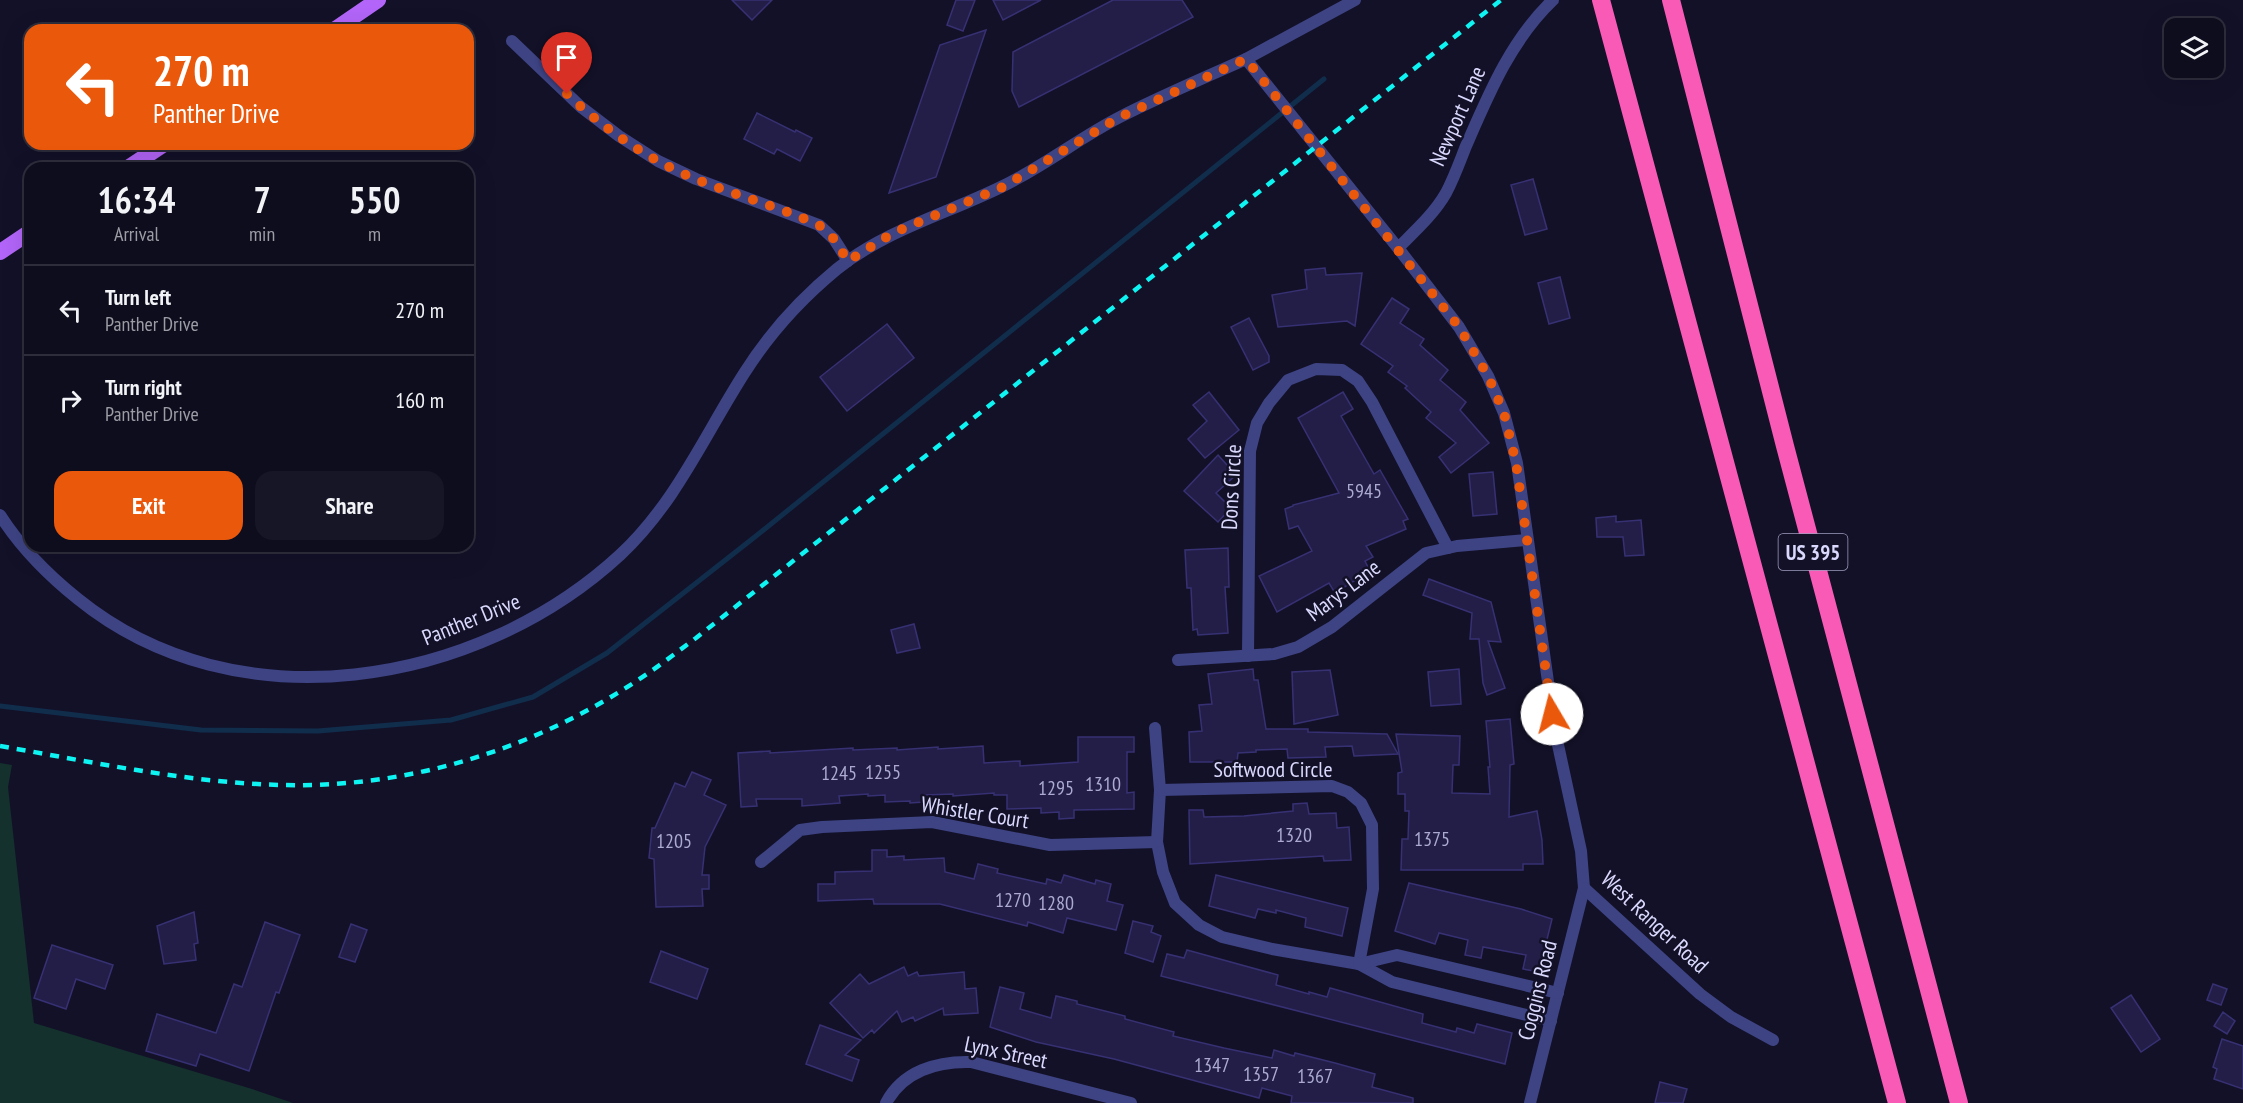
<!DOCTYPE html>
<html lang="en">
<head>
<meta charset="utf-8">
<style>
	body { margin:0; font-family:"PT Sans Narrow",sans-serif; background:#171627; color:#f1f3f6; height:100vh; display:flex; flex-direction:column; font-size:22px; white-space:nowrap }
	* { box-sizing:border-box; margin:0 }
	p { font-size:20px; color:#9b9ca4 }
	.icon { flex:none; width:33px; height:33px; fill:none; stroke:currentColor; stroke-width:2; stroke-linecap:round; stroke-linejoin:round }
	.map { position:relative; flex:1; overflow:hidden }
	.details { position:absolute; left:24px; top:162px; width:450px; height:390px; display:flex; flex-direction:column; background:#0e0d1e; border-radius:18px; box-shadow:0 6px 24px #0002,0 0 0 2px #2e2d3c }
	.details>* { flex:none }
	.top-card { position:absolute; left:24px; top:24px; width:450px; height:126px; border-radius:18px; box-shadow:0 6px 24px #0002,0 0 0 2px #2e2d3c; background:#ea580c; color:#fff; overflow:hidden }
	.buttons { position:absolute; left:2164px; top:18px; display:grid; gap:12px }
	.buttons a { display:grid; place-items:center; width:60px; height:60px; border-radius:12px; background:#0e0d1e; box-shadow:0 6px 24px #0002,0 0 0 2px #2e2d3c; font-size:30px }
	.pin { position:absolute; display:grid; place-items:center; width:51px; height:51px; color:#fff; margin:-62px -26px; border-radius:50% 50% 50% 0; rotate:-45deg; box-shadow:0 0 6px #0007 }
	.pin .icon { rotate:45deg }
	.me { position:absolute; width:66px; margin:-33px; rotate:352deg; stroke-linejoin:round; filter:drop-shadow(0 0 4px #0008) }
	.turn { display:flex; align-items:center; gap:21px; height:126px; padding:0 30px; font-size:27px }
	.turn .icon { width:78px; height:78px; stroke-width:2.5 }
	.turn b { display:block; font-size:42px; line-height:51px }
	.eta { display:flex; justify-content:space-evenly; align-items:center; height:102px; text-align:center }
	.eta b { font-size:36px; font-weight:600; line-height:42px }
	.action { display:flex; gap:12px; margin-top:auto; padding:12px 30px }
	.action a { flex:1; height:69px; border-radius:18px; background:#ea580c; color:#fff; font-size:24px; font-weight:600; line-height:69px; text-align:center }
	.action a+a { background:#171627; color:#f1f3f6 }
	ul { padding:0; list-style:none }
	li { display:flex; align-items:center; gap:18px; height:90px; padding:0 30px; border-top:2px solid #2e2d3c }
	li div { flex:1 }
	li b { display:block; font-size:22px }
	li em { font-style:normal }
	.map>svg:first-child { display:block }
</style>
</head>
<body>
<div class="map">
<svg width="2243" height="1103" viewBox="0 0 2243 1103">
	<rect width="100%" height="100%" fill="#131128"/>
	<!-- green -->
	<path fill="#14312d" d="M 0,763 L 12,765 L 8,787 L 34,1023 L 252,1089 L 293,1103 L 0,1103 Z"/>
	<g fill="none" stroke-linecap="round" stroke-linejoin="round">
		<!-- stream -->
		<path stroke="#112d4c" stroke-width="5" d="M 0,706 L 201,730 L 318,731 L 451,720 L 533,697 L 607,653 L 756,536 L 1324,79"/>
	</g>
	<!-- building -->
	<g fill="#221e48" stroke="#373173" stroke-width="1.5">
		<path d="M 732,0 L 772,0 L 752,20 Z"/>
		<path d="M 956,0 L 975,0 L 963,31 L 947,25 Z"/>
		<path d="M 993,0 L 1041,0 L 1003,20 Z"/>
		<path d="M 1113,0 L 1182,0 L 1193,17 L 1019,107 L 1012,91 L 1013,52 Z"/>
		<path d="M 986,30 L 936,177 L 889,193 L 940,45 Z"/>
		<path d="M 757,113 L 795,132 L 796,130 L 812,138 L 800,161 L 777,149 L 774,154 L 744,139 Z"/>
		<path d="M 1533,179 L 1547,229 L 1525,235 L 1511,185 Z"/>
		<path d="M 1325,268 L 1326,275 L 1362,273 L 1355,326 L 1347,321 L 1278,327 L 1272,295 L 1307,289 L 1305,270 Z"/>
		<path d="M 1560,277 L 1570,318 L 1549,324 L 1538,283 Z"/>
		<path d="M 1392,298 L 1409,309 L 1400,323 L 1424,339 L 1420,345 L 1448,370 L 1440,380 L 1466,402 L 1460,410 L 1489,443 L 1451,473 L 1439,457 L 1456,443 L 1426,418 L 1431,412 L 1405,388 L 1407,386 L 1388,372 L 1393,366 L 1361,344 Z"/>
		<path d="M 1249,318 L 1269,356 L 1269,362 L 1253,370 L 1231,327 Z"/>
		<path d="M 887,324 L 914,358 L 847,411 L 820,377 Z"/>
		<path d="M 1209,392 L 1239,430 L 1205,458 L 1188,439 L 1207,421 L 1193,405 Z"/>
		<path d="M 1343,392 L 1353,409 L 1341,416 L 1374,474 L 1380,470 L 1408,519 L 1403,521 L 1406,529 L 1366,546 L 1373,557 L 1365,561 L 1370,571 L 1335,593 L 1329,583 L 1277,612 L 1259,576 L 1312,551 L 1298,526 L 1289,529 L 1285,509 L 1293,506 L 1293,505 L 1339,493 L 1298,418 Z"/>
		<path d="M 1218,455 L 1236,475 L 1216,493 L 1231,508 L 1218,522 L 1184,491 Z"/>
		<path d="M 1493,472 L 1497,514 L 1473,516 L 1469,474 Z"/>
		<path d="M 1616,516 L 1616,522 L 1641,520 L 1644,555 L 1625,556 L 1623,537 L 1597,537 L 1596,518 Z"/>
		<path d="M 1228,548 L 1229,587 L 1225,587 L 1228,633 L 1198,635 L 1197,629 L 1193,630 L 1191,588 L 1187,588 L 1185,550 Z"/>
		<path d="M 1429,579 L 1491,602 L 1501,642 L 1488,641 L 1505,688 L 1487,695 L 1483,683 L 1479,639 L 1470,639 L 1472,613 L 1423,595 Z"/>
		<path d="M 914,624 L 920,648 L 897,653 L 891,630 Z"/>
		<path d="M 1253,669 L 1254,680 L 1258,680 L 1266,729 L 1308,729 L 1308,732 L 1387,734 L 1398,754 L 1354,756 L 1352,746 L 1325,747 L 1326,757 L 1288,758 L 1287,749 L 1256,750 L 1256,752 L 1238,753 L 1237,762 L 1190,762 L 1189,732 L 1202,731 L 1199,705 L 1212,704 L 1208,674 Z"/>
		<path d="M 1459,669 L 1461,704 L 1431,706 L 1428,672 Z"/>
		<path d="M 1330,670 L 1338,715 L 1294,724 L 1292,672 Z"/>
		<path d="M 1510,719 L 1514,764 L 1510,765 L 1509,817 L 1537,811 L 1542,840 L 1543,864 L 1523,864 L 1523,870 L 1401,870 L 1402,839 L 1408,839 L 1409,811 L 1405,811 L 1405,794 L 1398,794 L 1398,773 L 1402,772 L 1396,734 L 1460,736 L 1459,765 L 1453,765 L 1452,793 L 1490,794 L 1488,767 L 1490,767 L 1486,721 Z"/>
		<path d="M 1078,737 L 1134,737 L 1134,752 L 1127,752 L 1127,793 L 1134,792 L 1134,809 L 1074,810 L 1074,818 L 1059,819 L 1059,812 L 1041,813 L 1041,808 L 1007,809 L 1007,795 L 994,795 L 994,793 L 953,796 L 953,794 L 924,795 L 924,802 L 910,803 L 910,801 L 885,802 L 885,795 L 868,796 L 868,794 L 839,796 L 840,803 L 802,806 L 802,799 L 756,799 L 757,806 L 741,807 L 738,753 L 770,751 L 770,753 L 853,748 L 853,750 L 897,748 L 897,750 L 938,747 L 938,749 L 983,746 L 984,763 L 1020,761 L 1020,766 L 1078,762 Z"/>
		<path d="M 692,772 L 711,780 L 704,795 L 726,805 L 705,847 L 702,875 L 709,875 L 709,889 L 702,889 L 703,906 L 656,907 L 654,859 L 649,858 L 652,828 L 655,828 L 675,783 L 685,787 Z"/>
		<path d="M 1307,803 L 1309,814 L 1336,813 L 1337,828 L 1349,827 L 1351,860 L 1324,861 L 1323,856 L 1190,864 L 1189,810 L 1203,810 L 1204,817 L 1244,816 L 1293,811 L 1293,804 Z"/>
		<path d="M 872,850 L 887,850 L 887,857 L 904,856 L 904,860 L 944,858 L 945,872 L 974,879 L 978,864 L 998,869 L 997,873 L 1046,884 L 1047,879 L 1061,883 L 1064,875 L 1095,884 L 1096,880 L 1111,884 L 1107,901 L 1123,905 L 1116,930 L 1067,918 L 1063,933 L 1028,922 L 1027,926 L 940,904 L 874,904 L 873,899 L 818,901 L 818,884 L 835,884 L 835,872 L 872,871 Z"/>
		<path d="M 1216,875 L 1348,908 L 1342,936 L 1305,927 L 1306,918 L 1276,910 L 1276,913 L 1258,909 L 1255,918 L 1209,906 Z"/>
		<path d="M 1409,883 L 1521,909 L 1552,919 L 1539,972 L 1523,969 L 1526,955 L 1483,947 L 1481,958 L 1465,955 L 1468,940 L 1439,933 L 1435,944 L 1395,931 Z"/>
		<path d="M 194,912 L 198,943 L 194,944 L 196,960 L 164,964 L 157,926 Z"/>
		<path d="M 1133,921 L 1153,926 L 1151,932 L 1161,936 L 1153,962 L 1125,953 Z"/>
		<path d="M 265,922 L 300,935 L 279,993 L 276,992 L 249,1071 L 200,1054 L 196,1066 L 146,1051 L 157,1014 L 216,1033 L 234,984 L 242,987 Z"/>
		<path d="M 351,924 L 367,930 L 355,962 L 339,957 Z"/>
		<path d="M 52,945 L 113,965 L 105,989 L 76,979 L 66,1009 L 34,998 Z"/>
		<path d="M 1187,950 L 1278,975 L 1276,985 L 1309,994 L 1309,992 L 1327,997 L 1330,988 L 1423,1014 L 1422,1023 L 1456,1032 L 1457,1028 L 1474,1033 L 1477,1024 L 1512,1033 L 1505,1064 L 1161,976 L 1167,954 L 1184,958 Z"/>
		<path d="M 661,951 L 708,969 L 697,999 L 650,982 Z"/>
		<path d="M 904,967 L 908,976 L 917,972 L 919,976 L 964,972 L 965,989 L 976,988 L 978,1013 L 944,1015 L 943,1008 L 915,1021 L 913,1017 L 902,1022 L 897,1011 L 874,1033 L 872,1030 L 863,1038 L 830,1003 L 860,974 L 869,984 Z"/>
		<path d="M 2213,984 L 2227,989 L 2221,1005 L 2207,1000 Z"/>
		<path d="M 1000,987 L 1024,993 L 1020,1009 L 1051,1018 L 1056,996 L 1077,1001 L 1077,1004 L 1125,1016 L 1125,1019 L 1174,1032 L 1173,1036 L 1224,1048 L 1272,1058 L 1274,1050 L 1294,1056 L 1295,1053 L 1335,1063 L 1375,1074 L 1372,1087 L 1413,1098 L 1413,1103 L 1291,1103 L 1292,1096 L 1262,1088 L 1259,1098 L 1114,1059 L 1036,1042 L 990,1027 Z"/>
		<path d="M 2131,995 L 2160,1039 L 2141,1052 L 2111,1008 Z"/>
		<path d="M 2223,1012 L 2235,1021 L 2227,1034 L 2214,1026 Z"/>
		<path d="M 820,1025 L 861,1040 L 845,1055 L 859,1060 L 852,1081 L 806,1064 Z"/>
		<path d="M 2222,1039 L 2243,1046 L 2243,1089 L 2214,1079 L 2217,1069 L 2213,1067 Z"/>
		<path d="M 1660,1082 L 1687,1089 L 1683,1103 L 1655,1103 Z"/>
	</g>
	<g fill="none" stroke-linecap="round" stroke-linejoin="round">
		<!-- minor -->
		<g stroke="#3e4384" stroke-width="12">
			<path d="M 512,41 L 581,107 L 619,136 L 658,161 L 696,179 L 819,225 L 834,239 L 848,261"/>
			<path d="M 1246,59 L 1355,0"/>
			<path d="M 1398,248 L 1459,327 L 1488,376 L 1504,413 L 1517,463 L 1555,731 L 1581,851 L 1584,888 L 1530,1103"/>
			<path d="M 1248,656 L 1250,451 L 1257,423 L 1269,403 L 1288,380 L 1316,369 L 1342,370 L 1358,381 L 1372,402 L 1448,548"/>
			<path d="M 1178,660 L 1274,654 L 1298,647 L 1332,627 L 1426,553 L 1457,546 L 1527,540"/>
			<path d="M 1155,728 L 1160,790 L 1157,842 L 1163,872 L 1175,903 L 1199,925 L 1222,937 L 1272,949 L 1359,964 L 1392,982 L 1551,1021"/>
			<path d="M 1160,790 L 1332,786 L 1348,792 L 1361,803 L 1372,825 L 1373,889 L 1359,964"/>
			<path d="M 761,862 L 800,830 L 822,827 L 932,822 L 1050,845 L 1157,842"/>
			<path d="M 1584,888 L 1700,994 L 1731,1017 L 1773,1040"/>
			<path d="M 1359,964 L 1397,955 L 1558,993"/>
			<path d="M 886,1103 C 903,1071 937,1061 971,1062 L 1131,1103"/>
		</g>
		<!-- tertiary -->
		<path stroke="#3e4384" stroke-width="12" d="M 0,515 C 21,548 48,575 78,599 C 236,727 477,687 620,555 C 676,503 705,434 745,372 C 769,334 803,297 837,269 C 886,230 946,214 1001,187 C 1043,167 1079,138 1120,117 C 1161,96 1204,78 1246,59 L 1398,248 C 1415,231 1434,214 1446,193 C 1454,178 1460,161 1466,146 C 1489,93 1511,40 1553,0"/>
		<!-- primary -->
		<g stroke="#b265f8" stroke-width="16">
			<path d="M 334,30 L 378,0"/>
			<path d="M 128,168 L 164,144"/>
			<path d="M 0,252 L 30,232"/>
		</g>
		<!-- motorway -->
		<g stroke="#f85ab6" stroke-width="18">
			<path d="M 1601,0 L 1897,1103"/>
			<path d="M 1671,0 L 1785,446 L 1959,1103"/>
		</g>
		<!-- rail -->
		<path stroke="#0ef4f3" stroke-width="4.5" stroke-dasharray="9 8" stroke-linecap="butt" d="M 0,746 C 93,762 188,783 283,785 C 409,788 532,750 638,680 C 658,667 677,652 696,638 L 1501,0"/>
	</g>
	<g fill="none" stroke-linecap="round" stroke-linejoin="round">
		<!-- route -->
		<path stroke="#ea580c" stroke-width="10" stroke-dasharray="0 18" d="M 567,94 C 604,129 650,161 698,180 C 738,196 779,207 819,225 L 834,239 L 848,261 L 893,233 L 1003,187 L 1118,118 L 1246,59 L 1459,327 L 1488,376 L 1504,413 L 1516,463 L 1552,714"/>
	</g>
	<g text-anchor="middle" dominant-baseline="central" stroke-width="5" stroke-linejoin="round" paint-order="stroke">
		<!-- number labels -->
		<g font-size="20" fill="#acaad0">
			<text x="1364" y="491">5945</text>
			<text x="883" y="772">1255</text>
			<text x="839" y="773">1245</text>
			<text x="1103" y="784">1310</text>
			<text x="1056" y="788">1295</text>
			<text x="1294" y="835">1320</text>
			<text x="1432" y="839">1375</text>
			<text x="674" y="841">1205</text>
			<text x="1013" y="900">1270</text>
			<text x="1056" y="903">1280</text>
			<text x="1212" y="1065">1347</text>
			<text x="1261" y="1074">1357</text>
			<text x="1315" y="1076">1367</text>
		</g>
		<!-- shield labels -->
		<rect fill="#131128" stroke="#9e9dbd" stroke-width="1.5" x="1778.5" y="534" width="69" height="36" rx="4.5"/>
		<g font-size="21" font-weight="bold" fill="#dad9fd">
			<text x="1813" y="552">US 395</text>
		</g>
		<!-- street labels -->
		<g font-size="22" fill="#dad9fd" stroke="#131128">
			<text transform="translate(1457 116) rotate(-66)">Newport Lane</text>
			<text transform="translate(1231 487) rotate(-87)">Dons Circle</text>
			<text transform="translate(1343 590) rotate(-37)">Marys Lane</text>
			<text transform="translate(471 619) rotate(-22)">Panther Drive</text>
			<text x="1273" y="769">Softwood Circle</text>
			<text transform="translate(975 812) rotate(9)">Whistler Court</text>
			<text transform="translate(1655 922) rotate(43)">West Ranger Road</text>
			<text transform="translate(1537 990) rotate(-76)">Coggins Road</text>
			<text transform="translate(1006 1052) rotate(12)">Lynx Street</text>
		</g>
	</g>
</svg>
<div class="buttons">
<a><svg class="icon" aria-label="layers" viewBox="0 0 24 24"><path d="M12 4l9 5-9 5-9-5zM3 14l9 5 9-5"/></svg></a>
</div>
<div class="pin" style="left:567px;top:94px;background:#d93025"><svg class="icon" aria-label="arrive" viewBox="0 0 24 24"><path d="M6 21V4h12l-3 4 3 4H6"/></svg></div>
<svg class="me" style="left:1552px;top:714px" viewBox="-20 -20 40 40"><circle r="19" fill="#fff"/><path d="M0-13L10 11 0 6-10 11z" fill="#ea580c"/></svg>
<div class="top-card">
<div class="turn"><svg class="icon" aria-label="left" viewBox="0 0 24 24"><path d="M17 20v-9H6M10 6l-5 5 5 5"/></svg><div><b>270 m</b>Panther Drive</div></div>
</div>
<section class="details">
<div class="eta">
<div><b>16:34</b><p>Arrival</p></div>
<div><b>7</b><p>min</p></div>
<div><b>550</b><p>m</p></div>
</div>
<ul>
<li><svg class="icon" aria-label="left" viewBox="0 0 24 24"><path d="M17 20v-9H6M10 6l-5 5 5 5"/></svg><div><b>Turn left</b><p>Panther Drive</p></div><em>270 m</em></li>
<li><svg class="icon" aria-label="right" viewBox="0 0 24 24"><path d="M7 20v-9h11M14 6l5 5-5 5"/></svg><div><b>Turn right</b><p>Panther Drive</p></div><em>160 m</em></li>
</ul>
<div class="action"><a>Exit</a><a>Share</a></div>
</section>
</div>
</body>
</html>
